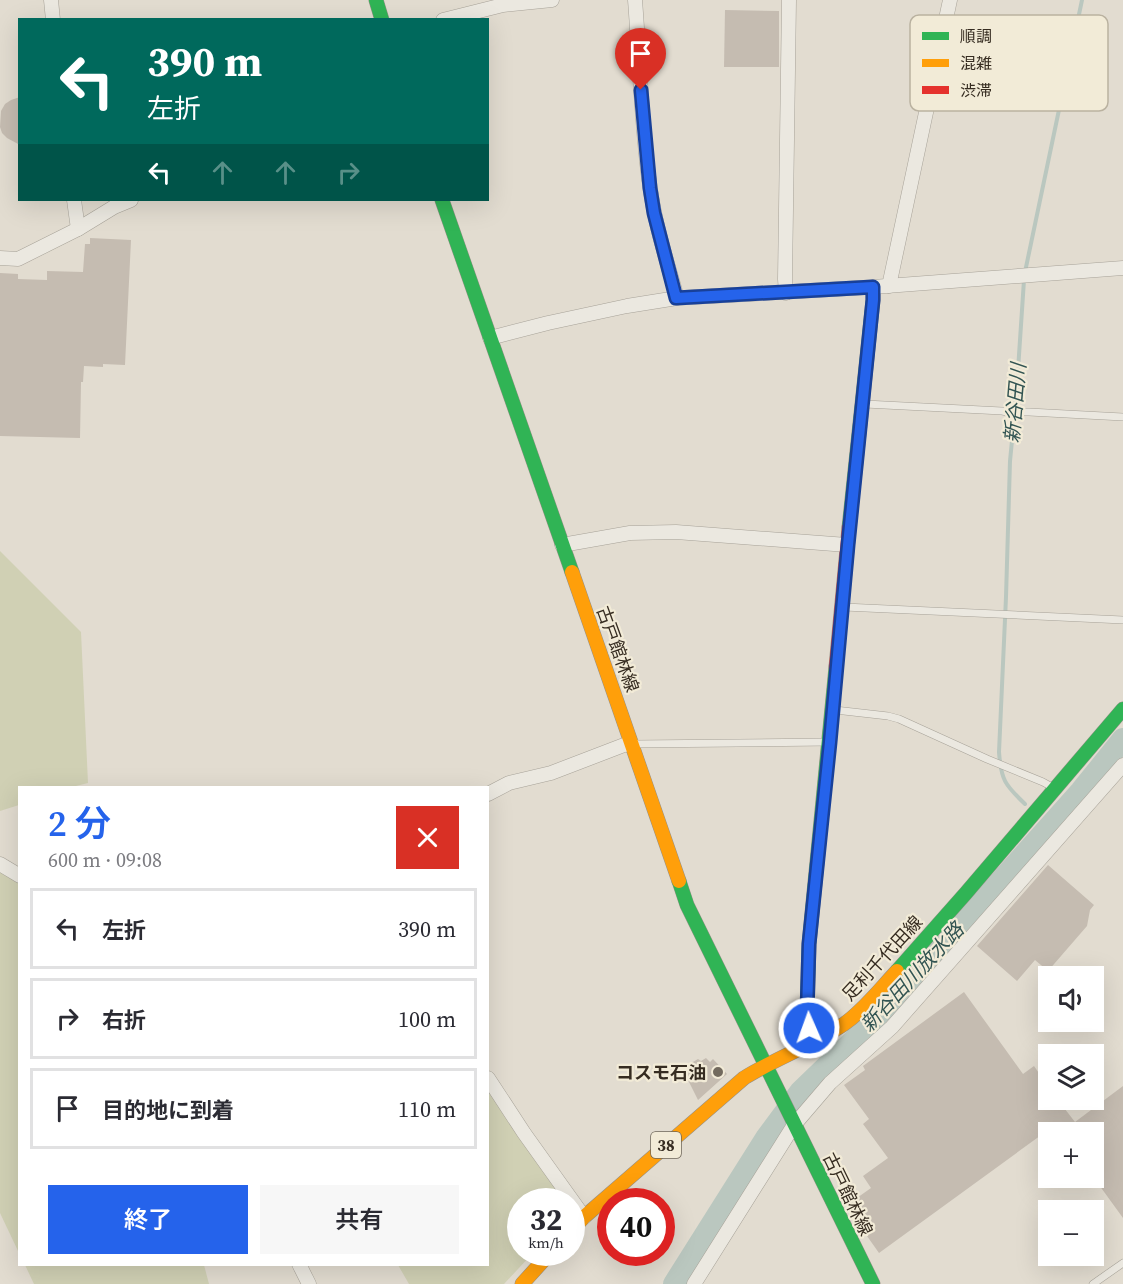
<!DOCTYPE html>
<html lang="ja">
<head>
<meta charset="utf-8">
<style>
	body { margin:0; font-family:"Source Serif 4","Noto Sans JP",serif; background:#f7f7f7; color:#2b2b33; height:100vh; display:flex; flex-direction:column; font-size:22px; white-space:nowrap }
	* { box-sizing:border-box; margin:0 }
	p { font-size:20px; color:#7c7c81 }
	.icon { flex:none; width:33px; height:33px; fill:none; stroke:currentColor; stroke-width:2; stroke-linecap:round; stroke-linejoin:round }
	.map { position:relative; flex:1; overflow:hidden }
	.details { position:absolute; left:18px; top:786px; width:471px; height:480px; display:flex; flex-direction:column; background:#fff; border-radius:0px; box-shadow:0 6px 24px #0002 }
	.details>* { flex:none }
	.hud { position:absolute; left:18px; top:18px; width:471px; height:183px; border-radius:0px; box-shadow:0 6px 24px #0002; background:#00695c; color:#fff; overflow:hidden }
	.tools { position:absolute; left:1038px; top:966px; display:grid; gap:12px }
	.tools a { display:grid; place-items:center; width:66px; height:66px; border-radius:0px; background:#fff; box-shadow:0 6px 24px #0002; font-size:30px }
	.speed { position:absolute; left:507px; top:1188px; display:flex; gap:12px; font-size:30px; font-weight:700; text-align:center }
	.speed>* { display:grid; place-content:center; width:78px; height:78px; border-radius:50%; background:#fff; box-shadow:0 6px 24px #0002; line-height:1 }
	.speed small { font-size:15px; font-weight:400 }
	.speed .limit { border:9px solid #d22; background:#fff; color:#111 }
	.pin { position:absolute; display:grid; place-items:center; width:51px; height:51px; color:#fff; margin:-62px -26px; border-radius:50% 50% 50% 0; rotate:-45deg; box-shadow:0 0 6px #0007 }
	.pin .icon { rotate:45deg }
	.me { position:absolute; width:66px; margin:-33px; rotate:358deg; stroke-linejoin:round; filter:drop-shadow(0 0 4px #0008) }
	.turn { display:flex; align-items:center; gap:21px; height:126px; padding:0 30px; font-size:27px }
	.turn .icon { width:78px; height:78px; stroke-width:2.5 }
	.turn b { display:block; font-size:42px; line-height:51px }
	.lanes { display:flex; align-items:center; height:57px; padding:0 30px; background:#0003; justify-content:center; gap:30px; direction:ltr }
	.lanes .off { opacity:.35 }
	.round { display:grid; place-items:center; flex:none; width:63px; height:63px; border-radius:0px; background:#f7f7f7 }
	.summary { display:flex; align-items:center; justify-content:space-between; height:102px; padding:0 30px }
	h1 { font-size:36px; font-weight:600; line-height:45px; color:#2563eb }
	.button { display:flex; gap:12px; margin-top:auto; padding:12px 30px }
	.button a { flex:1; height:69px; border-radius:0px; background:#2563eb; color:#fff; font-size:24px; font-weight:600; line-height:69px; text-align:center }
	.button a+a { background:#f7f7f7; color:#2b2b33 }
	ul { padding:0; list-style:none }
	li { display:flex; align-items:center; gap:18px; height:81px; margin:0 12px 9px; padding:0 18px; border:3px solid #e1e1e2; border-radius:0px }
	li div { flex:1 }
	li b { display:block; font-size:22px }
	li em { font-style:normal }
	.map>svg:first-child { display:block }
</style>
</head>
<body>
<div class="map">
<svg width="1123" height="1284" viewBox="0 0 1123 1284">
	<rect width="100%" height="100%" fill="#e2dcd0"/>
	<!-- green -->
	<g fill="#d0d0b4">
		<path d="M 0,551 L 81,632 L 88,783 L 72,787 L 20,788 L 19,805 L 0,811 Z"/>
		<path d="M 0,863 L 19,876 L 19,1253 L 0,1213 Z"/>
		<path d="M 488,1077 L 572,1202 L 520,1202 L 520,1252 L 533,1253 L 504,1284 L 409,1284 L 398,1265 L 488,1264 Z"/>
		<path d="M 25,1265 L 204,1265 L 209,1284 L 34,1284 Z"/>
	</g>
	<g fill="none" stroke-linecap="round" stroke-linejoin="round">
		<!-- stream -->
		<g stroke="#bac7bf" stroke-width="4">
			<path d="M 1025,272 L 1082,0"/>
			<path d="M 1024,280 L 1016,400 L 1010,461 L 1006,597 L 999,752 C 1001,780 1005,785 1025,804"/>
		</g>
		<!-- river -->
		<path stroke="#bac7bf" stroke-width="22" d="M 674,1284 L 766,1138 L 800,1092 L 888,1007 L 1081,791 L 1123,739"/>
	</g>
	<!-- building -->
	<g fill="#c5bcb1">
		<path d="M 725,10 L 779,11 L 779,67 L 724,67 Z"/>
		<path d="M 20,97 L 20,145 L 7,138 L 2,133 L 0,127 L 1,111 L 5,104 L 11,100 Z"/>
		<path d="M 90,238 L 131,240 L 125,365 L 103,364 L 103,367 L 84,366 L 83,382 L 81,382 L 80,438 L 0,436 L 0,273 L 18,274 L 18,279 L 47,280 L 47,271 L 83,272 L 85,244 L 90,244 Z"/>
		<path d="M 1048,865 L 1094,905 L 1090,910 L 1087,926 L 1048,971 L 1035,960 L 1017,981 L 977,946 Z"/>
		<path d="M 964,992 L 1023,1074 L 1034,1066 L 1048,1086 L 1048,1100 L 1058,1100 L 1075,1122 L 1123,1086 L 1123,1218 L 1094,1178 L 1094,1132 L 1060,1132 L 1055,1125 L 879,1253 L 855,1219 L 847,1205 L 871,1188 L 863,1176 L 888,1158 L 863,1124 L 869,1119 L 844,1085 L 865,1070 L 863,1066 Z"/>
		<path d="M 706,1058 L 710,1062 L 713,1059 L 727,1074 L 698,1100 L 684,1072 L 688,1070 L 686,1066 L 698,1059 L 701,1061 Z"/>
	</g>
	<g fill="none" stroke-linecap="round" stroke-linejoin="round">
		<!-- lane casing -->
		<g stroke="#a7a298" stroke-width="8">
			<g id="lane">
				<path d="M 865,404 L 1002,411 L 1007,412 L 1029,412 L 1123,417"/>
				<path d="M 844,607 L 1123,620"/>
				<path d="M 835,710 L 888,716 L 899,719 L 987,759 L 1043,782 L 1052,787"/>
				<path d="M 635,744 L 828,742"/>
				<path d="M 1093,1284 L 1123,1263"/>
			</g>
		</g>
		<!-- street casing -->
		<g stroke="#a7a298" stroke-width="15">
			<g id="street">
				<path d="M 51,0 L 53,20"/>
				<path d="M 635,0 C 640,62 641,125 650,187 C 655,225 667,261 677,298"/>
				<path d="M 443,20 L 503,5 L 552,0"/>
				<path d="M 74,200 L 78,229"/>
				<path d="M 0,258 L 18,259 L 78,229 L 114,207 L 131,200"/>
				<path d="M 889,286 L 950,0"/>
				<path d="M 786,293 L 785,279 L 789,0"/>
				<path d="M 490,338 L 548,323 L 627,306 L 677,298 L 873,287 L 1123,268"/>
				<path d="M 562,545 L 630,533 L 676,532 L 847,545"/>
				<path d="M 488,794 L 509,783 L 551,773 L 624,745 L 632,744"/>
				<path d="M 0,864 L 20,876"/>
				<path d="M 488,1078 L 524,1133 L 584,1217"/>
				<path d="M 299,1264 L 309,1284"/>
				<path d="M 694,1284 L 794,1125 L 830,1083 L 892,1027 L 1123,765"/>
			</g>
		</g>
		<!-- fast casing -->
		<g stroke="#979188" stroke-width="15">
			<g id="fast">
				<path d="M 376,0 L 382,20"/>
				<path d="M 442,200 L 572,572"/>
				<path d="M 849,528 L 873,300 L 873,287"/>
				<path d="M 679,881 L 687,905 L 873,1284"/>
				<path d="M 897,971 L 966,893 L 1123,709"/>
				<path d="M 810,1043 L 807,1013 L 809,944 L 836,667"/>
			</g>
		</g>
		<!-- slow casing -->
		<g stroke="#979188" stroke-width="15">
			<g id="slow">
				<path d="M 572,572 L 679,881"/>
				<path d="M 572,1230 L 584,1217 L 744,1078 C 776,1058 813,1045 844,1024 C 864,1010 880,989 897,971"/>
				<path d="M 522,1284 L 551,1252"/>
			</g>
		</g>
		<!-- jam casing -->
		<g stroke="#979188" stroke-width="15">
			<path id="jam" d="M 836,667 L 849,528"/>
		</g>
		<!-- lane -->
		<use href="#lane" stroke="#ebe8e0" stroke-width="7"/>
		<!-- street -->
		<use href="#street" stroke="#ebe8e0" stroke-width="14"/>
		<!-- fast -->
		<use href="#fast" stroke="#30b455" stroke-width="14"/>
		<!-- slow -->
		<use href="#slow" stroke="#ff9f0a" stroke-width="14"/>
		<!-- jam -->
		<use href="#jam" stroke="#e5322d" stroke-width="14"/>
	</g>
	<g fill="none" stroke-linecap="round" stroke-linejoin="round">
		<!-- route casing -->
		<g stroke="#184099" stroke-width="15">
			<path id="route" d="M 641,90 L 650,188 L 654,213 L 676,298 L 873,287 L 873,300 L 848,545 L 830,742 L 809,944 L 807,1013 L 809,1028"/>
		</g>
		<!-- route -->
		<use href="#route" stroke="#2563eb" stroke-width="10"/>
	</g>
	<!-- markers -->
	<circle fill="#726a5e" stroke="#f2ebd7" stroke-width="2" cx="718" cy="1072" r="6"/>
	<g text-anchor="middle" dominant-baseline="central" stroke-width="4.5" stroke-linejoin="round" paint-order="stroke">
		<!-- shield labels -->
		<rect fill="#f2ebd7" stroke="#6e6558" stroke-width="1.5" x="651" y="1132" width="30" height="26" rx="4.5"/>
		<g font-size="16" font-weight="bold" fill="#362c21">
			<text x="666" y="1145">38</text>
		</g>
		<!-- street labels -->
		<g font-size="18" fill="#362c21" stroke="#f2ebd7">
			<text transform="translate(618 649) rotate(70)">古戸館林線</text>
			<text transform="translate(882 958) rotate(-47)">足利千代田線</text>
			<text transform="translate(848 1194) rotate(64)">古戸館林線</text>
		</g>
		<!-- poi labels -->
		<g font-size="18" font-weight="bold" fill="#362c21" stroke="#f2ebd7" text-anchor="end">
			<text x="706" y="1072">コスモ石油</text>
		</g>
		<!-- water labels -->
		<g font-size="20" font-style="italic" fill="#325452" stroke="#f2ebd7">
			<text transform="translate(1015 403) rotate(-85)">新谷田川</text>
			<text transform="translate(912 977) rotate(-47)">新谷田川放水路</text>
		</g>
	</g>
	<!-- legend -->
	<rect x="910" y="15" width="198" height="96" rx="9" fill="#f2ebd7" stroke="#bab2a0" stroke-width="1.5"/>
	<rect x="922" y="32" width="27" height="8" fill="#30b455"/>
	<rect x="922" y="59" width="27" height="8" fill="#ff9f0a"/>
	<rect x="922" y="86" width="27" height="8" fill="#e5322d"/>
	<g font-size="16" fill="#362c21">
		<text x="960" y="42">順調</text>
		<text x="960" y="69">混雑</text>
		<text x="960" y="96">渋滞</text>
	</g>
</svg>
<div class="tools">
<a><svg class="icon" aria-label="sound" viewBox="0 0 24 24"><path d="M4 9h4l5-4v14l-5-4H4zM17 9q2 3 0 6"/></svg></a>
<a><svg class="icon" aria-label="layers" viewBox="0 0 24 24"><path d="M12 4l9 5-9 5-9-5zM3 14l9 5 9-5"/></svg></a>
<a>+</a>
<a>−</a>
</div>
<div class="speed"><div>32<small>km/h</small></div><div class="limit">40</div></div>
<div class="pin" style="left:641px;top:90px;background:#d93025"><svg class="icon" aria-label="arrive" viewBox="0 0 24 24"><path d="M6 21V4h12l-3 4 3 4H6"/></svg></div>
<svg class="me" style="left:809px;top:1028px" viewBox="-20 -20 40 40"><circle r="17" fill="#2563eb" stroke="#fff" stroke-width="3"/><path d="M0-11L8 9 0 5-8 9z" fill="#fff"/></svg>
<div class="hud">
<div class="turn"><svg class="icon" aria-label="left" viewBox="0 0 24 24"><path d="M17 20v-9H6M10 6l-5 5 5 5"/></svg><div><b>390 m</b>左折</div></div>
<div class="lanes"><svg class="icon" aria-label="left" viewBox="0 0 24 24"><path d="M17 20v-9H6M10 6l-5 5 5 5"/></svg><svg class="icon off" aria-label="ahead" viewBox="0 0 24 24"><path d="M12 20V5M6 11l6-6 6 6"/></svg><svg class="icon off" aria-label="ahead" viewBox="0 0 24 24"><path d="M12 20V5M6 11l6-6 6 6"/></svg><svg class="icon off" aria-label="right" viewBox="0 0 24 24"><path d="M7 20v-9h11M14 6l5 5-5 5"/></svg></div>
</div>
<section class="details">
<div class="summary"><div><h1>2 分</h1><p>600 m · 09:08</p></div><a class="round" style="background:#d93025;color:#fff"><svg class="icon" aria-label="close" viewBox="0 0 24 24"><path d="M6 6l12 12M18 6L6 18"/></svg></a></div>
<ul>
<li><svg class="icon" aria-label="left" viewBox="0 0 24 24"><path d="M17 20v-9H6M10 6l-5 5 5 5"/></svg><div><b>左折</b></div><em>390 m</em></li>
<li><svg class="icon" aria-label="right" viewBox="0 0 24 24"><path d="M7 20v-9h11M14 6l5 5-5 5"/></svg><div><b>右折</b></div><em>100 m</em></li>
<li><svg class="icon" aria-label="arrive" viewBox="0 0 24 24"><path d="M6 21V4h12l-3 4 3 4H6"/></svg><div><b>目的地に到着</b></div><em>110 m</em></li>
</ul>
<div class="button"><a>終了</a><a>共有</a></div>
</section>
</div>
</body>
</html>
